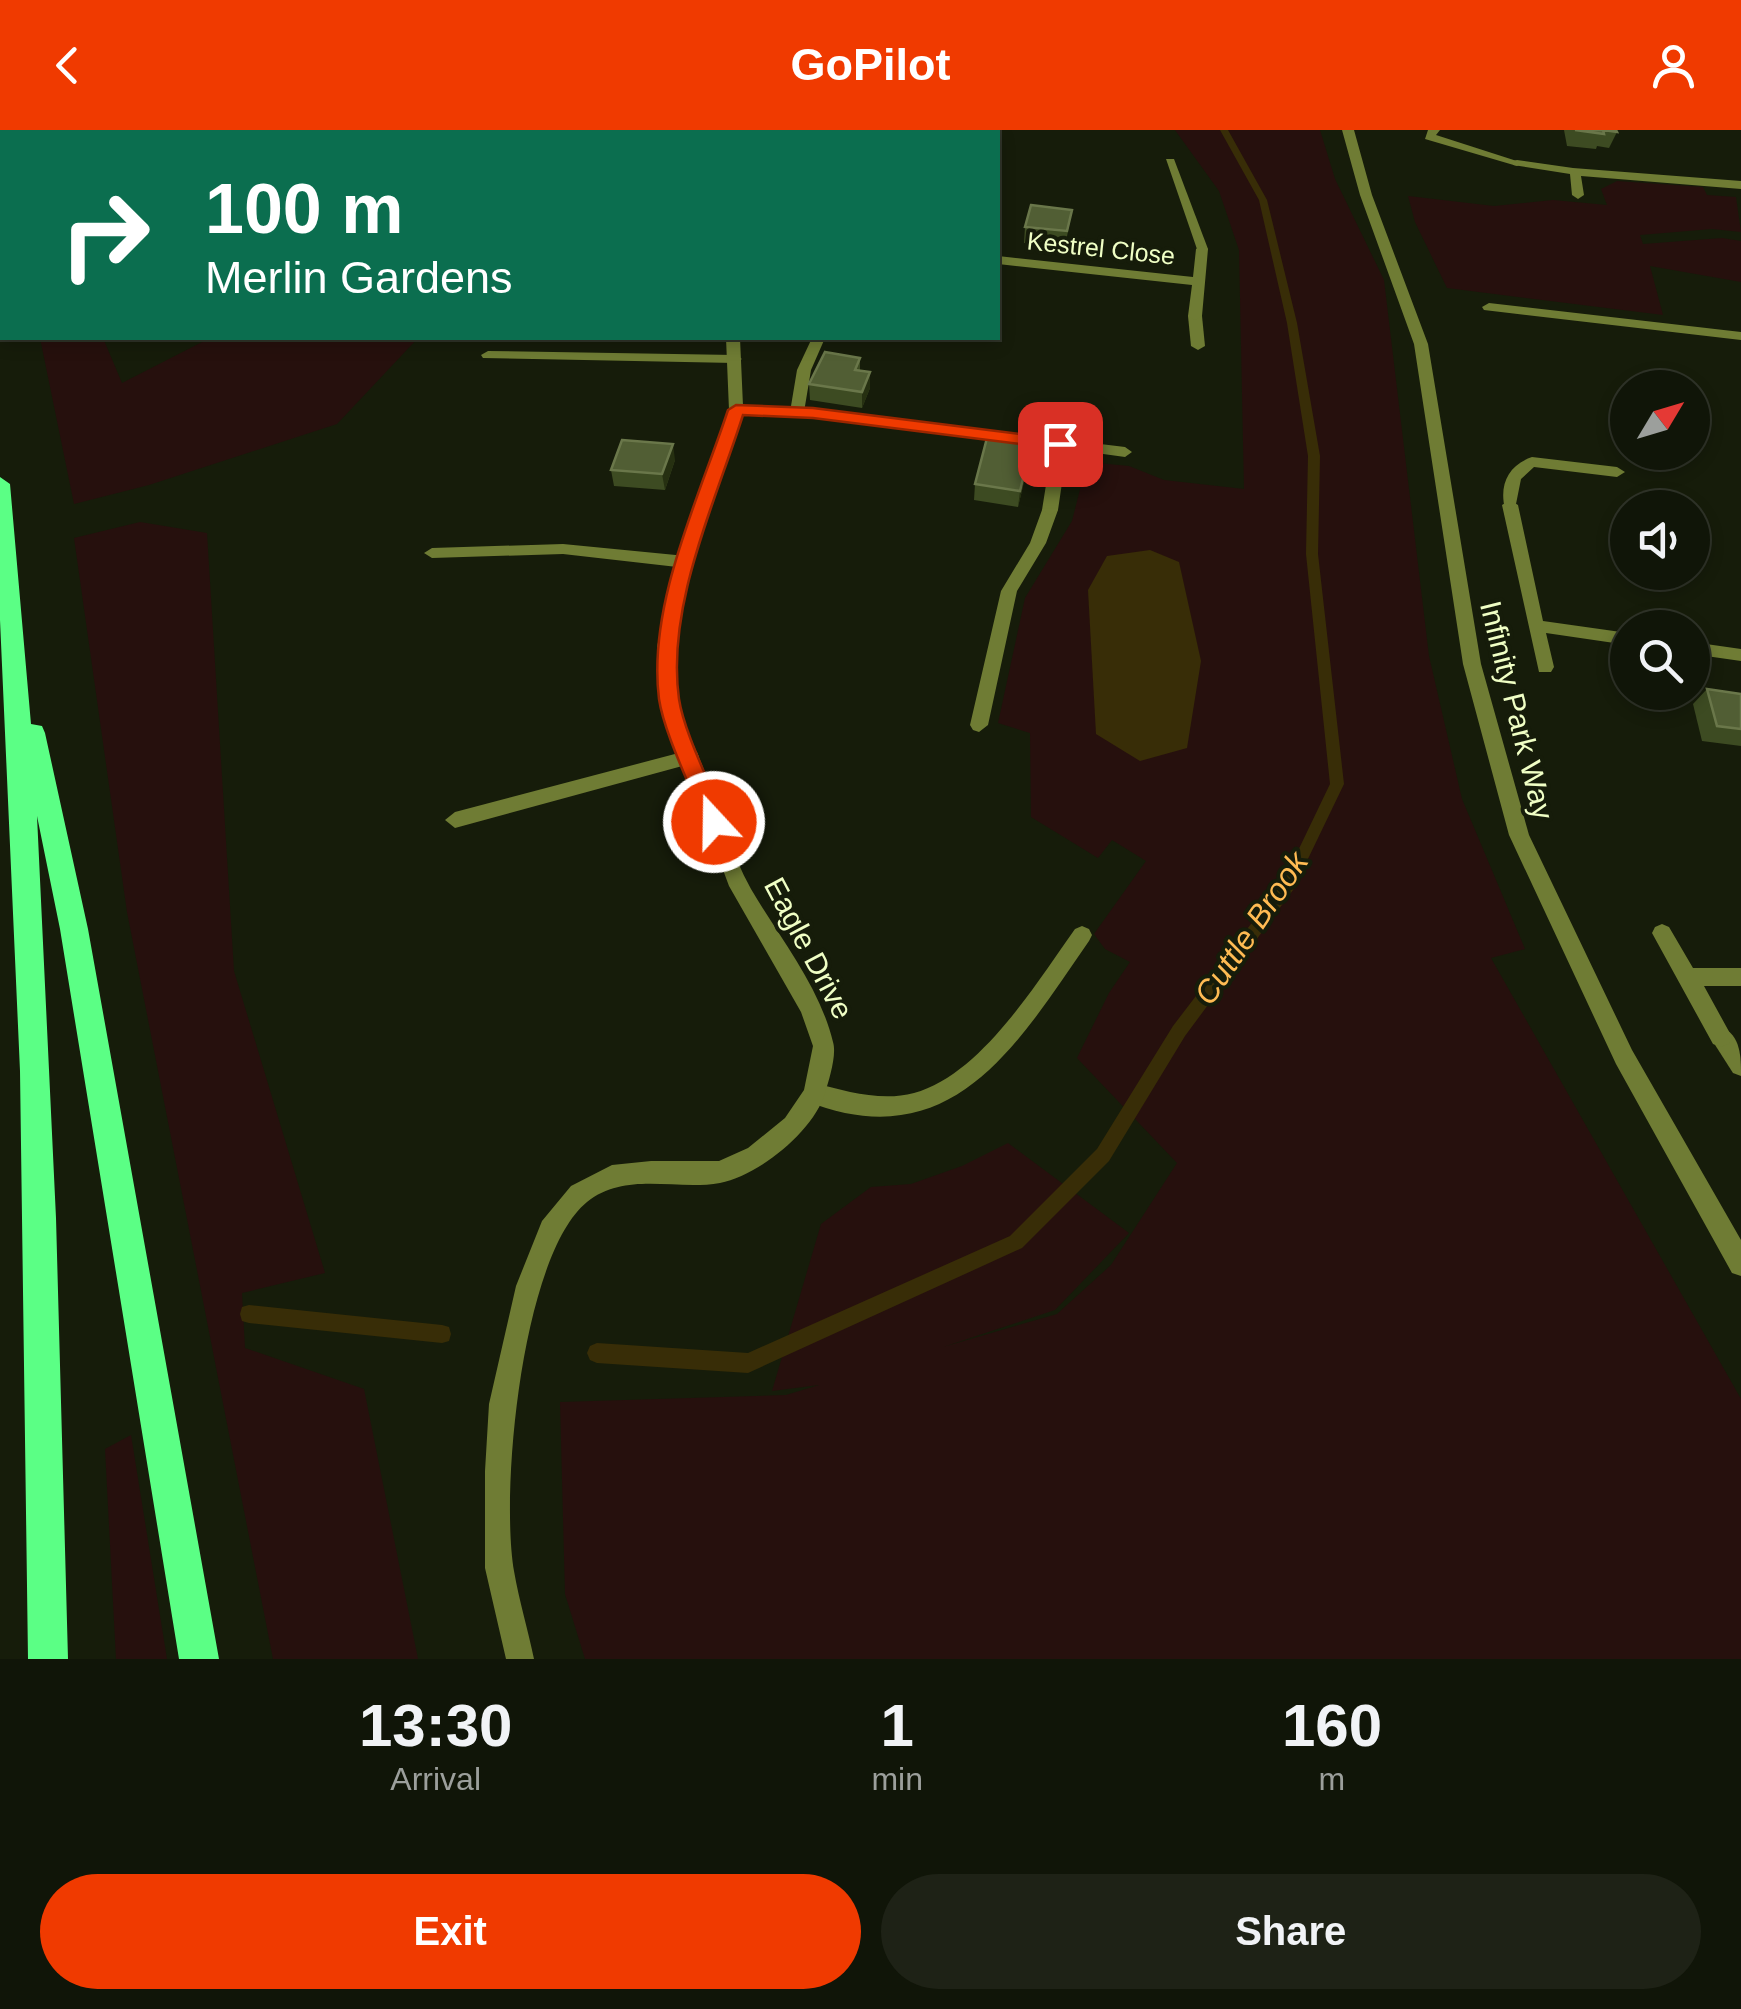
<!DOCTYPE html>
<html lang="en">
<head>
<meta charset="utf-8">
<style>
	body { margin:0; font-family:Helvetica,sans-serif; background:#1e2216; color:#f1f3f6; height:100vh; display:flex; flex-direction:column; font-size:38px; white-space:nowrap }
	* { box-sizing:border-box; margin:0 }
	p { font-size:32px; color:#9c9f9c }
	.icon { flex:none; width:55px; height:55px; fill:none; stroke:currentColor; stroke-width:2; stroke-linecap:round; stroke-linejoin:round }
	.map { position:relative; height:1529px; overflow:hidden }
	.panel { display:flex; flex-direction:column; background:#101508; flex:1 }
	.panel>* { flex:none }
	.banner { position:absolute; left:0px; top:0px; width:1000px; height:210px; box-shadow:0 5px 15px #0003,0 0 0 2px #303429; background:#0b6e4f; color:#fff; overflow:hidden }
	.needle { width:65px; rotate:52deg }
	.buttons { position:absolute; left:1610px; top:240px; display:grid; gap:20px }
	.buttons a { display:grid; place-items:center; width:100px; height:100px; border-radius:50%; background:#101508; box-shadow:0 5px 15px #0003,0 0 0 2px #303429; font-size:50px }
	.pin { position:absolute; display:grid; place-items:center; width:85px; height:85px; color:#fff; margin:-42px; border-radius:20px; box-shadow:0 5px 15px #0006 }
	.me { position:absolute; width:110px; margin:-55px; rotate:339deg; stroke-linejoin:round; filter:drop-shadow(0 0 8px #0008) }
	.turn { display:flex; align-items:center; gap:35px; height:210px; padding:0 40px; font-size:45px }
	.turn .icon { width:130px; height:130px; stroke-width:2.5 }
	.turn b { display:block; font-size:70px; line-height:85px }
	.eta { display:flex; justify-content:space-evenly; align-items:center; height:170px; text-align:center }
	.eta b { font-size:60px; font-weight:700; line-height:70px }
	.primary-button { display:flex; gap:20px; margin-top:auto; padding:20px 40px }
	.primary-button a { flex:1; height:115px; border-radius:60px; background:#f03a00; color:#fff; font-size:40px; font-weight:700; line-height:115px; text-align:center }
	.primary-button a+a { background:#1e2216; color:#f1f3f6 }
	header { display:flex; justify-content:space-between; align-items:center; height:130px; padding:0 40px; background:#f03a00; color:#fff; font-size:45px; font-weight:700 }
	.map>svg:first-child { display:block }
</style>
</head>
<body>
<header><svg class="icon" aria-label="back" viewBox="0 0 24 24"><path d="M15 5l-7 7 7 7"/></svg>GoPilot<svg class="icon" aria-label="person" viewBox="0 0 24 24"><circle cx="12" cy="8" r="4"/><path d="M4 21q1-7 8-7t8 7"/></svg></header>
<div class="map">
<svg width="1741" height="1529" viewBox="0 0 1741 1529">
	<rect width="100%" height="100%" fill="#161c0a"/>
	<!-- green -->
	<g fill="#26100d">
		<path d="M 1175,0 L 1320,0 L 1335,49 L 1384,150 L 1429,526 L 1462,669 L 1525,819 L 1491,828 L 1741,1269 L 1741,1529 L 585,1529 L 565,1464 L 560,1272 L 786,1265 L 819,1255 L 772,1261 L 821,1094 L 871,1057 L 911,1054 L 962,1036 L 1008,1013 L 1129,1103 L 1055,1180 L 943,1217 L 1057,1184 L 1111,1135 L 1177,1033 L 1077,928 L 1109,863 L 1130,832 L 1105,819 L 1094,804 L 1146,731 L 1112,710 L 1098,728 L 1031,687 L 1030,603 L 998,593 L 1025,468 L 1072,391 L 1087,332 L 1129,336 L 1164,350 L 1244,359 L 1239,120 L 1219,61 Z"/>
		<path d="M 1617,51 L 1703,57 L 1707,65 L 1736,67 L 1741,102 L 1712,99 L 1640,105 L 1643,114 L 1722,108 L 1741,111 L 1741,152 L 1650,136 L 1663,185 L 1447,158 L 1415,92 L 1408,66 L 1494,76 L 1553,70 L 1607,75 L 1601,59 Z"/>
		<path d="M 40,208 L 103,208 L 122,253 L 210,208 L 418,208 L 337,294 L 149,355 L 74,374 Z"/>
		<path d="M 140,392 L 207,403 L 234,841 L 325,1143 L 242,1163 L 245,1218 L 364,1259 L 418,1529 L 273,1529 L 127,782 L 74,408 Z"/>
		<path d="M 131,1305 L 167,1529 L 116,1529 L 105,1319 Z"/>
	</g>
	<!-- water -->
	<path fill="#382d07" d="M 1150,420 L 1179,432 L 1201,531 L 1187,618 L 1140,631 L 1096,604 L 1088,460 L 1107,426 Z"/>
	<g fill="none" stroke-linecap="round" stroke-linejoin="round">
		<!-- stream -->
		<g fill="#382d07" fill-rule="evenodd">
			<path d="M 1220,0 L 1228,0 L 1267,70 L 1297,193 L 1320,326 L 1318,424 L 1344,654 L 1293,760 L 1185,906 L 1109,1031 L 1022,1118 L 748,1243 L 597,1233 L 590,1230 L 587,1223 L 590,1216 L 597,1213 L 748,1223 L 1010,1106 L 1097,1019 L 1173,896 L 1283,752 L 1330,654 L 1306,424 L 1308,326 L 1287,193 L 1259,70 Z"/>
			<path d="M 249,1175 L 442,1195 L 449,1197 L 451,1204 L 449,1211 L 442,1213 L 249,1193 L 242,1191 L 240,1184 L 242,1177 Z"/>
		</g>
		<!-- service -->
		<g fill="#6f7c34" fill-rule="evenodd">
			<path d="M 937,0 L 950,0 L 947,2 Z"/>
			<path d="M 1428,0 L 1440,0 L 1436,5 L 1523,33 L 1517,36 L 1425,9 Z"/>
			<path d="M 1166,29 L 1174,29 L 1208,119 L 1206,122 L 1198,122 Z"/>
			<path d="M 1489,173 L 1741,202 L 1741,210 L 1484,180 L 1482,177 Z"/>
			<path d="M 1195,182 L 1202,186 L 1205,216 L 1198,220 L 1191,216 L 1188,186 Z"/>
			<path d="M 812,208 L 825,208 L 811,240 L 804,282 L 797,286 L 790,282 L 797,240 Z"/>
			<path d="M 488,221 L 735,225 L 742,229 L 735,233 L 483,228 L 481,225 Z"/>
			<path d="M 1532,327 L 1617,337 L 1625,342 L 1617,347 L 1534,337 L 1521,349 L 1515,379 L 1505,379 C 1499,355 1508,335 1532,327 Z"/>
			<path d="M 1050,375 L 1058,380 L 1046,413 L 1017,461 L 988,595 L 979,602 L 973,600 L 970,595 L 1001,461 L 1030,413 L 1042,380 Z"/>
			<path d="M 563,414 L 686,426 L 694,432 L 686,438 L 563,424 L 432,428 L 424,423 L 432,418 Z"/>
			<path d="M 690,620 L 697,622 L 699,627 L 697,632 L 455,698 L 445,690 L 455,682 Z"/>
			<path d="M 1082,796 L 1089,799 L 1092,805 L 1089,811 C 1017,915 952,1029 806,971 L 803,964 L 806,957 L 814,953 C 846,961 881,972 914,963 C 981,945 1037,852 1075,799 Z"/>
			<path d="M 1721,897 C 1741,905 1741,927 1741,946 L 1733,943 L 1710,907 L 1713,900 Z"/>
		</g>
		<!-- minor -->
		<g fill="#6f7c34" fill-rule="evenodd">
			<path d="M 1517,30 L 1573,38 L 1741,51 L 1741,59 L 1581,46 L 1584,65 L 1578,69 L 1572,65 L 1570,44 L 1513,35 L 1513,31 Z"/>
			<path d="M 1202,115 L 1208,119 L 1202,186 L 1195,190 L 1188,186 L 1192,155 L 998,134 L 998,126 L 1193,147 L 1196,119 Z"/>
			<path d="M 726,208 L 740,208 L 743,276 L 813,279 L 1125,317 L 1132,322 L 1125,327 L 1067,319 L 1058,380 L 1050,385 L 1042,380 L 1052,317 L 813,287 L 742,285 C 714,371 665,478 679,569 C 682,593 696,618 704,640 C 719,679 731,723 751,759 C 779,807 820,857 833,912 C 837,925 829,950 825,963 C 814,1001 758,1046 720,1053 C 676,1061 626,1041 587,1072 C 522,1125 500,1360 514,1441 C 519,1470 528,1500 534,1529 L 506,1529 L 485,1438 L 485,1341 L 489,1274 L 516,1156 L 542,1091 L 571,1056 L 612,1035 L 651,1031 L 719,1031 L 748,1018 L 785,988 L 804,960 L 813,916 L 801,882 L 729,756 L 661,573 L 657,517 L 668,465 L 729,280 Z"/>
			<path d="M 1510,370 L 1518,375 L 1543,491 L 1628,503 L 1628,515 L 1546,503 L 1554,537 L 1551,542 L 1539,542 L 1502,375 Z"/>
			<path d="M 1692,512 L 1741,519 L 1741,531 L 1692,524 Z"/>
			<path d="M 1662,794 L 1669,797 L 1693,838 L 1741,838 L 1741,856 L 1704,856 L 1732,907 L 1729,914 L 1721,917 L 1713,914 L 1652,803 L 1655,797 Z"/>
		</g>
		<!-- tertiary -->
		<path fill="#6f7c34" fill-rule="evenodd" d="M 1342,0 L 1354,0 L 1372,65 L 1428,214 L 1481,534 L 1529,705 L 1632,920 L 1741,1110 L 1741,1146 L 1732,1143 L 1616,934 L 1509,705 L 1463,534 L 1414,214 L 1360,65 Z"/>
		<!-- trunk -->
		<path fill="#5bff85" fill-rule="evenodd" d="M 0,347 L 10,354 L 31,594 L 42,596 L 45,603 L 88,799 L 219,1529 L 179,1529 L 60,799 L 37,686 L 56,1088 L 68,1529 L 28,1529 L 20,941 L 0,490 Z"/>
	</g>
	<!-- wall -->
	<g fill="#3d4b22">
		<path d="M 1564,0 L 1616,0 L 1617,2 L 1609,18 L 1597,16 L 1596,19 L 1567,16 Z"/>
		<path d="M 1072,80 L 1065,117 L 1024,113 L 1025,97 Z"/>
		<path d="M 860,228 L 860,241 L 870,258 L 862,278 L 810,270 L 809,254 Z"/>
		<path d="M 675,330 L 665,360 L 614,356 L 611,340 Z"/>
		<path d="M 1029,331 L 1018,377 L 974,370 L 975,354 Z"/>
		<path d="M 1707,559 L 1741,564 L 1741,616 L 1702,611 L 1693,574 Z"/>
	</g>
	<!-- shaded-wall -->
	<g fill="#263011">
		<path d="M 870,242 L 870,258 L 862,278 L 862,262 Z"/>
		<path d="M 673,314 L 675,330 L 665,360 L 662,344 Z"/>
		<path d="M 1031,315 L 1029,331 L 1018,377 L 1020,361 Z"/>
	</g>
	<!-- building -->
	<g fill="#515e34" stroke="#6a774a" stroke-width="2.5">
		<path d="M 1575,0 L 1616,0 L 1617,2 L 1603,0 L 1604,4 Z"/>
		<path d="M 1031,75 L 1072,80 L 1067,101 L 1025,97 Z"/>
		<path d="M 825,222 L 860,228 L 855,240 L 870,242 L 862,262 L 809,254 Z"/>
		<path d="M 987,308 L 1031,315 L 1020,361 L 975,354 Z"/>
		<path d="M 622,310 L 673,314 L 662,344 L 611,340 Z"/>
		<path d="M 1707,559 L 1741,564 L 1741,599 L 1717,596 Z"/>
	</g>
	<!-- route -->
	<path fill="#f03a00" stroke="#9c2600" stroke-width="2.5" d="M 736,275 L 813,278 L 1060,309 L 1069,314 L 1060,319 L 813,288 L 743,285 C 715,373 666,476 679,569 C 684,603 712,657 725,692 L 714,700 L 704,692 C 691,657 664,603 659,569 C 647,475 699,368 728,280 Z"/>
	<g text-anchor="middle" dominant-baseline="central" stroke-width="8" stroke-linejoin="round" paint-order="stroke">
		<!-- far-street labels -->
		<g font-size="25" fill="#f0ffc5" stroke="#161c0a">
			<text transform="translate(1101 118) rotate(6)">Kestrel Close</text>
		</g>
		<!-- street labels -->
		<g font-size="30" fill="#f0ffc5" stroke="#161c0a">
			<text transform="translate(1517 580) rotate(76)">Infinity Park Way</text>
			<text transform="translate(809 818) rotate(62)">Eagle Drive</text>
		</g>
		<!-- water labels -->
		<g font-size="32" font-style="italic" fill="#ffbb53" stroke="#161c0a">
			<text transform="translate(1251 798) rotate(-56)">Cuttle Brook</text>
		</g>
	</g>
</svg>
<div class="buttons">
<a><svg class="needle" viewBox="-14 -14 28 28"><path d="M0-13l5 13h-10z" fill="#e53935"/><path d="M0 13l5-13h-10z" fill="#9c9f9c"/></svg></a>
<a><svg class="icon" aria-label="sound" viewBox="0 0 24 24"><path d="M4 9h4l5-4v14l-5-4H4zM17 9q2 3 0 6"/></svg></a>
<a><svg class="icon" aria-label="search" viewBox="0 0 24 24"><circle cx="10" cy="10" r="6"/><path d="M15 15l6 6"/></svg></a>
</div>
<div class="pin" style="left:1060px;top:314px;background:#d93025"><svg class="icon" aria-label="arrive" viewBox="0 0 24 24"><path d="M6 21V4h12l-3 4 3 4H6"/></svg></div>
<svg class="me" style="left:714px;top:692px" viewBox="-20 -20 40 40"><circle r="17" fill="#f03a00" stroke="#fff" stroke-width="3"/><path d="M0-11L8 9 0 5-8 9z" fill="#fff"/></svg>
<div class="banner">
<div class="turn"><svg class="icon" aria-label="right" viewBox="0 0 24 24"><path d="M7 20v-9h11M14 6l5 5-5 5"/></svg><div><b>100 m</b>Merlin Gardens</div></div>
</div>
</div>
<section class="panel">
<div class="eta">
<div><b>13:30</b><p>Arrival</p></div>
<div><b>1</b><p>min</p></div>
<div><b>160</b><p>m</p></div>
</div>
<div class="primary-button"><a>Exit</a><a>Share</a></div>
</section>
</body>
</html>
